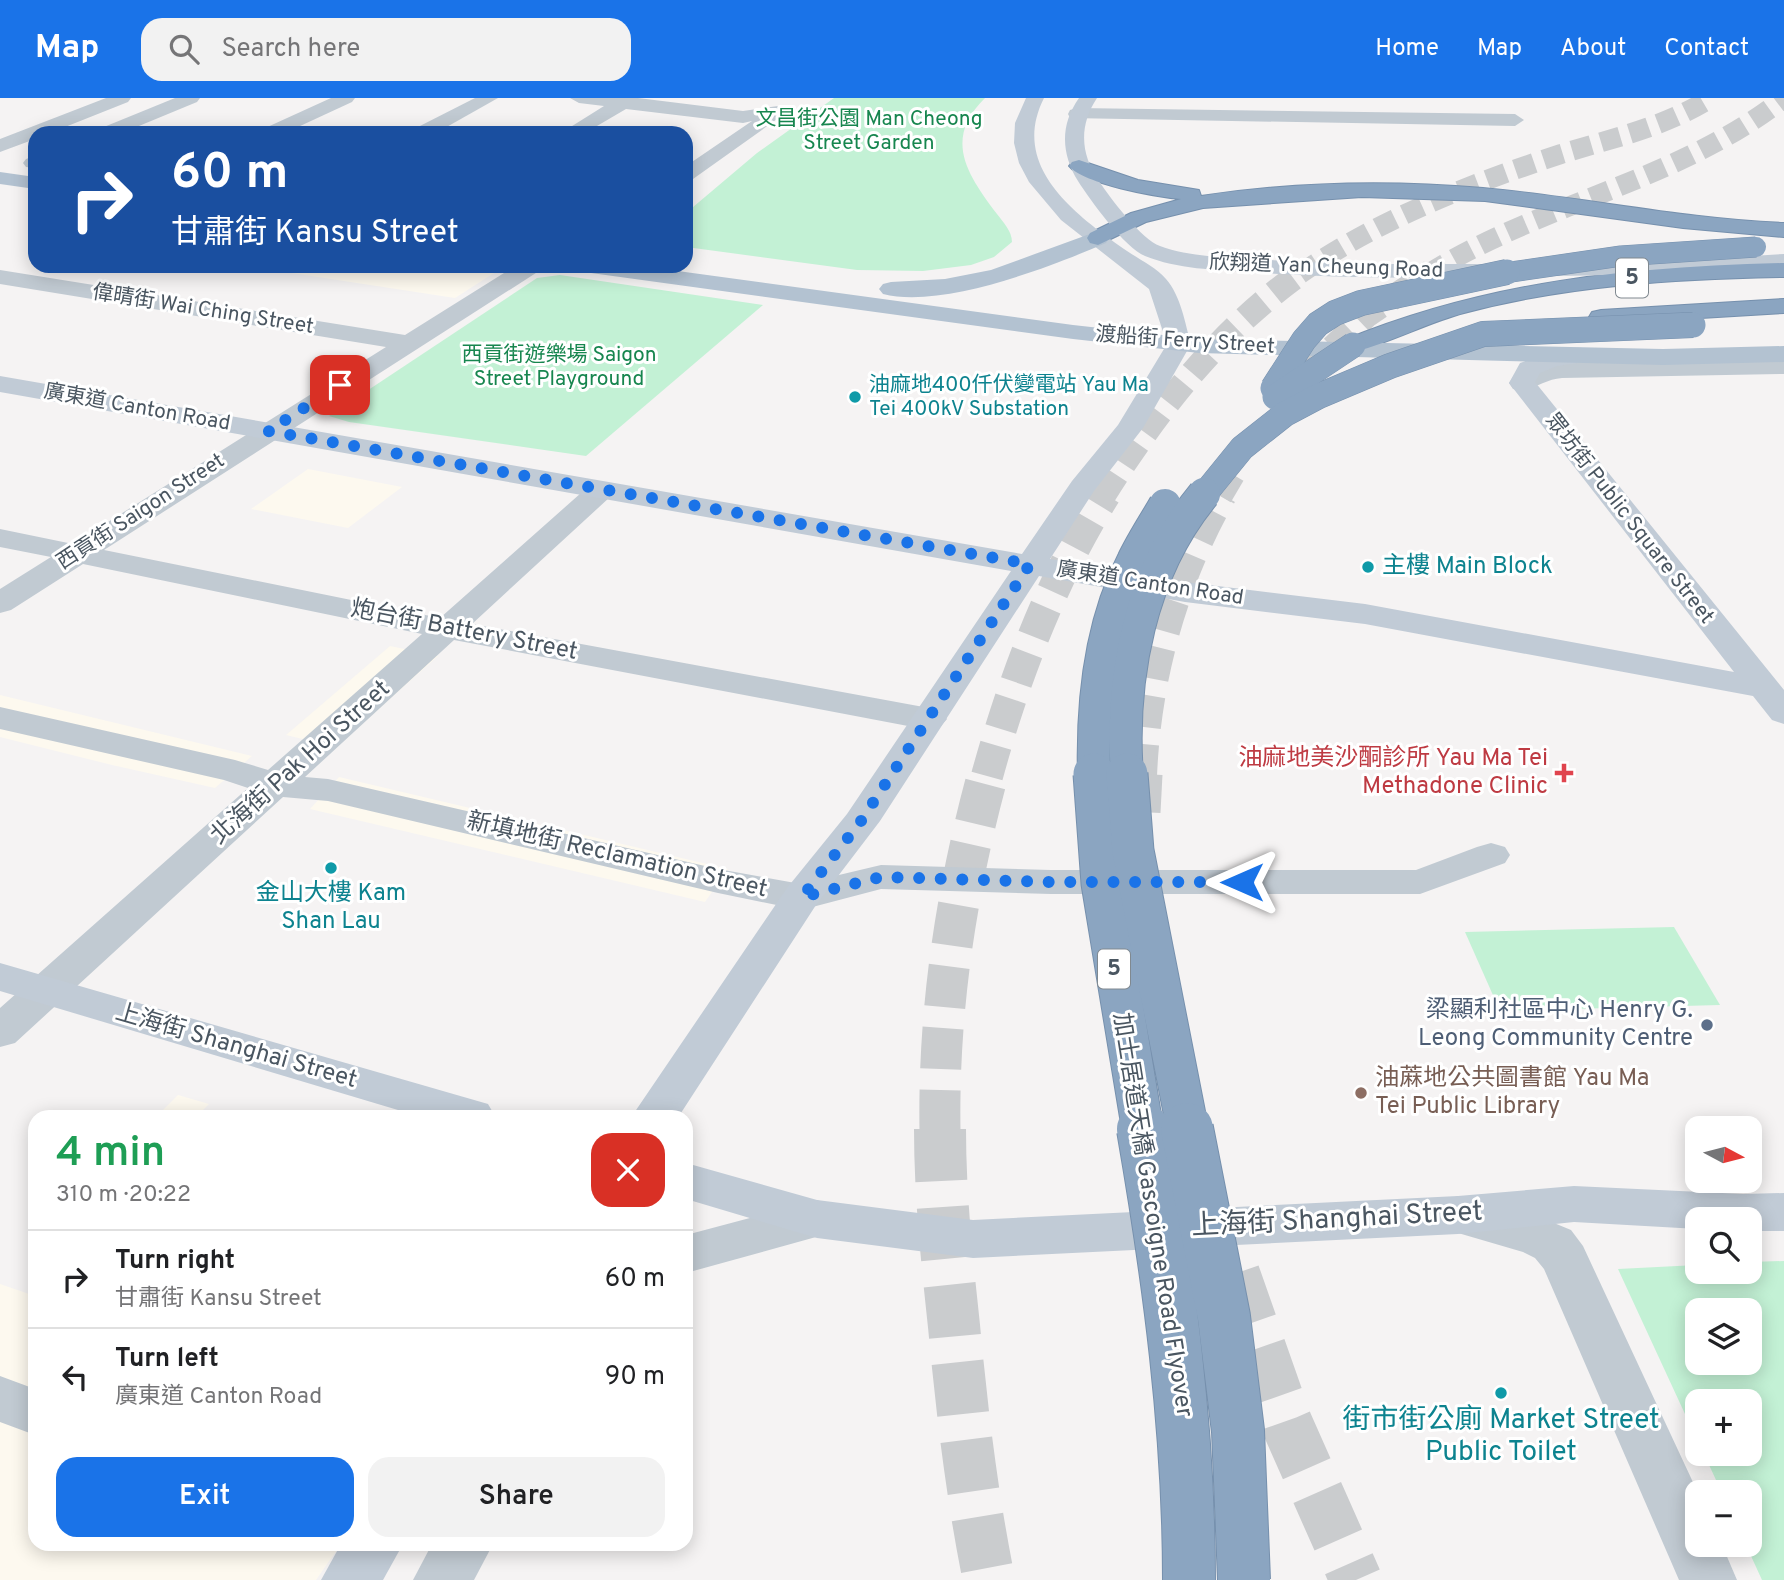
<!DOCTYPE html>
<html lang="en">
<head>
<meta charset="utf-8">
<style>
	body { margin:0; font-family:Overpass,"Noto Sans TC",sans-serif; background:#f2f2f2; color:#202124; height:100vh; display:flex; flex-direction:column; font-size:26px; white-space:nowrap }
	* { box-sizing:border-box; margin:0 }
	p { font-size:23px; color:#757577 }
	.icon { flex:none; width:38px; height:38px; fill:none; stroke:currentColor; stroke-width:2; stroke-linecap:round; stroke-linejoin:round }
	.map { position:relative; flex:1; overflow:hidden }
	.details { position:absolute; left:28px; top:1012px; width:665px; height:441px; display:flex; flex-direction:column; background:#fff; border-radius:21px; box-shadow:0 4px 18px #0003 }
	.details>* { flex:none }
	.top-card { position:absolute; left:28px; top:28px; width:665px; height:147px; border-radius:21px; box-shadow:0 4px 18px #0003; background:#1a4fa0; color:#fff; overflow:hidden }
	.needle { width:46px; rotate:97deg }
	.fabs { position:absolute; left:1685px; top:1018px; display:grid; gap:14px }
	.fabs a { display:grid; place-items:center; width:77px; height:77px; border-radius:14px; background:#fff; box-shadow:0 4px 18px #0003; font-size:35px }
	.pin { position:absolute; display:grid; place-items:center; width:60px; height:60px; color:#fff; margin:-30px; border-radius:14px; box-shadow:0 4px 10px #0006 }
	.me { position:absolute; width:77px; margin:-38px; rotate:270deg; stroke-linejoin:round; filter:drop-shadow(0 0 5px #0008) }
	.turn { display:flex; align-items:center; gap:24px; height:147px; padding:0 28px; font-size:32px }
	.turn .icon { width:91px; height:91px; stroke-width:2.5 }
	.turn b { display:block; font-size:49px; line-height:60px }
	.round { display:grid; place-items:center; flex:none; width:74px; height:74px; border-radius:21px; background:#f2f2f2 }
	.headline { display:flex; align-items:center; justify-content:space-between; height:119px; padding:0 28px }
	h1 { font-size:42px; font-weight:600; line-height:52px; color:#1e9e55 }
	.cta { display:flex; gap:14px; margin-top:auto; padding:14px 28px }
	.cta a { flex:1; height:80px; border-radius:21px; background:#1a73e8; color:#fff; font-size:28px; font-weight:600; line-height:80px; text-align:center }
	.cta a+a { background:#f2f2f2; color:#202124 }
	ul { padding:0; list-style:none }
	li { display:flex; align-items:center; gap:21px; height:98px; padding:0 28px; border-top:2px solid #e0e0e0 }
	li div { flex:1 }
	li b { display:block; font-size:26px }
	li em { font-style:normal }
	header { display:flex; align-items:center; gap:42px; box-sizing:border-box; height:98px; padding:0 35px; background:#1a73e8; color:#fff }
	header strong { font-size:33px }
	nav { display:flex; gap:38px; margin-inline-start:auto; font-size:24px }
	.search { width:490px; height:63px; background:#f2f2f2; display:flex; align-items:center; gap:18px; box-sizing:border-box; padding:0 24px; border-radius:21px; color:#757577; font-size:26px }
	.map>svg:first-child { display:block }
</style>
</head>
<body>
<header>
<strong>Map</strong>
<div class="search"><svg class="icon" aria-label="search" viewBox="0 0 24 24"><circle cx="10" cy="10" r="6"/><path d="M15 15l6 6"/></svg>Search here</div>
<nav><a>Home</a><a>Map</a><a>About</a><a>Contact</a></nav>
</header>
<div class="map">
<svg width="1784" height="1482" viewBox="0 0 1784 1482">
	<rect width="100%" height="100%" fill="#f5f3f3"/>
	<!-- commercial -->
	<g fill="#fdf9ef">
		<path d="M 246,168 L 447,168 L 494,175 L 455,200 Z"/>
		<path d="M 308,371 L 402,389 L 348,430 L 251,411 Z"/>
		<path d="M 390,548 L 438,558 L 336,649 L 286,637 Z"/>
		<path d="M 0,597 L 252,658 L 215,690 L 112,667 L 0,639 Z"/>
		<path d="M 339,679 L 728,771 L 705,804 L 310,711 Z"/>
		<path d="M 178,997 L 209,1006 L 197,1018 L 157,1018 Z"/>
		<path d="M 0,1186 L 35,1198 L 35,1446 L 341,1446 L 316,1482 L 0,1482 Z"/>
	</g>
	<!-- green -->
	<g fill="#c3f1d5" fill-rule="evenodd">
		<path d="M 834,0 L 985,0 C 943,41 967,76 997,116 C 1003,124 1012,133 1012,144 L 994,159 L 971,167 L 923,173 L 857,172 L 686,149 L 686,115 L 757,55 Z"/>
		<path d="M 560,177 L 763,207 L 586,358 L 349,324 L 329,318 L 537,180 Z"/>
		<path d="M 1674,829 L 1720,907 L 1500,913 L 1465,834 Z"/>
		<path d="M 1784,1163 L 1784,1482 L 1762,1482 L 1746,1447 L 1750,1447 L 1750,1395 L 1722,1395 L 1704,1356 L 1750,1356 L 1750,1304 L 1698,1304 L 1697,1342 L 1618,1171 L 1697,1167 L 1698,1174 L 1750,1174 L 1750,1164 ZM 1698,1213 L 1750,1213 L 1750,1265 L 1698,1265 Z"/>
	</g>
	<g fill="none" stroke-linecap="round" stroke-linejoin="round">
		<!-- highway-tunnel-far4 -->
		<g stroke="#caccce" stroke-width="20" stroke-dasharray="20 10" stroke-linecap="butt">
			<path d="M 1300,176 C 1379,121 1470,86 1561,56 C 1613,40 1665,29 1711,0"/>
			<path d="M 1428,176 C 1541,105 1679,83 1784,0"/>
		</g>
		<!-- highway-tunnel-far3 -->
		<g stroke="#caccce" stroke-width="25" stroke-dasharray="25 13" stroke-linecap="butt">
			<path d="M 1305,276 L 1367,217 L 1431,174"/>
			<path d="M 1103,398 C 1157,312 1219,233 1302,174"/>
			<path d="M 1220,398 L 1237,369"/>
		</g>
		<!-- highway-tunnel-far2 -->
		<g stroke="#caccce" stroke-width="32" stroke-dasharray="32 17" stroke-linecap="butt">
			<path d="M 987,678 C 1014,580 1051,482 1105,396"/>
			<path d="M 1141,678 C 1145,579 1172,482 1221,396"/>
		</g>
		<!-- highway-tunnel-far1 -->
		<g stroke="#caccce" stroke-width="41" stroke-dasharray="41 21" stroke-linecap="butt">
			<path d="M 1140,714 L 1142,676"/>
			<path d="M 940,1033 C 938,912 956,793 988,676"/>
		</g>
		<!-- highway-tunnel -->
		<g stroke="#caccce" stroke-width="52" stroke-dasharray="52 26" stroke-linecap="butt">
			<path d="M 940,1031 C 940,1097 947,1163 954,1228 C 962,1314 972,1398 989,1482"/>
			<path d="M 1234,1176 L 1286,1324 L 1356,1482"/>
		</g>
		<!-- highway casing -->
		<g stroke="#7690ad" stroke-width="2">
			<g id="highway">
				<path d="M 1079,62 L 1138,82 L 1199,92 L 1201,98 C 1293,84 1390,82 1483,90 C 1584,99 1683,121 1784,125 L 1784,139 L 1683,130 L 1485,103 L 1362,99 L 1203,110 L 1146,124 L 1098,147 L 1090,145 L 1087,140 L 1090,135 L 1131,115 L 1181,101 C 1157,99 1083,86 1069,68 L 1072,64 Z"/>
				<path d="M 1784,165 L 1784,179 C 1677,181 1569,187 1464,215 C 1426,225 1391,245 1353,254 L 1344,252 L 1341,247 L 1344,242 C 1488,183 1630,169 1784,165 Z"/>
				<path d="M 1784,201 L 1784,215 L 1601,226 L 1592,224 L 1589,219 L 1592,214 L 1601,212 Z"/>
			</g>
		</g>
		<!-- street -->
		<g fill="#c1cad2" fill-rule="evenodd">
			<path d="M 106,0 L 131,0 L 128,4 L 50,35 L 35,35 L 35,41 L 0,54 L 0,41 Z"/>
			<path d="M 175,0 L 200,0 L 197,4 L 122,35 L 96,35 L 99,31 Z"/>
			<path d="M 331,0 L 355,0 L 352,4 L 285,35 L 260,35 L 263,31 Z"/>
			<path d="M 475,0 L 498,0 L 436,35 L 411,35 L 414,31 Z"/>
			<path d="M 570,0 L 638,0 L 743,13 L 778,8 L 787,14 L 693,81 L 686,83 L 686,68 L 752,23 L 743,25 L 626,11 L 585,35 L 561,35 L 604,8 L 579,5 Z"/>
			<path d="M 1077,10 L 1515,16 L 1524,22 L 1515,28 L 1070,20 L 1068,16 L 1070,12 Z"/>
			<path d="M 35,58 L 35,70 L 26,69 L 23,65 L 26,61 Z"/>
			<path d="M 515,168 L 542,168 L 539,173 L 104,452 L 440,520 L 590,387 L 600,384 L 610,387 L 614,393 L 610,399 L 472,526 L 929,610 L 941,614 L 947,621 L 941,628 L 929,632 L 454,542 L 305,679 L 328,681 L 718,771 L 801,786 L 881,767 L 1051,772 L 1416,772 L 1477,749 L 1491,745 L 1505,749 L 1510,757 L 1505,765 L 1420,796 L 1051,796 L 881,791 L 801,812 L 718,795 L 328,703 L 283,699 L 15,945 L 0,949 L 0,910 L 248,690 L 224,682 L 0,631 L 0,609 L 235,662 L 268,672 L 422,536 L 83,466 L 11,512 L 0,515 L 0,491 L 51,459 L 0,449 L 0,431 L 73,446 L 386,249 L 0,186 L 0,172 L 405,237 Z"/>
			<path d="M 1784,260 L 1784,276 L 1562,280 C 1544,281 1531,295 1513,291 L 1509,285 L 1513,279 L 1547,265 Z"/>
			<path d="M 1458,1098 L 1554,1125 L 1571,1132 L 1583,1148 L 1698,1395 L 1698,1447 L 1722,1447 L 1737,1482 L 1679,1482 L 1544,1171 L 1535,1160 L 1523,1154 L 1441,1130 L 1434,1117 L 1441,1104 Z"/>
			<path d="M 817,1102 L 834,1108 L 841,1121 L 834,1134 L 686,1175 L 686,1137 Z"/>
			<path d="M 0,1278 L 35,1291 L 35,1337 L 0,1324 Z"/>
			<path d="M 432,1446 L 493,1446 L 474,1482 L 413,1482 Z"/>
		</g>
		<!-- secondary -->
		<g fill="#c1cbd6" fill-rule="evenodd">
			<path d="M 1026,0 L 1044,0 C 1009,69 1076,117 1127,153 C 1140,162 1156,169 1166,181 C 1181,198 1185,225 1191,246 L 1143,330 L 1094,393 L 1050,461 L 1185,484 L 1365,506 L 1734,574 L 1509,285 L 1520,265 C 1543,256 1571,245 1596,252 L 1600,257 L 1596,262 L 1557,268 L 1540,275 L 1535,284 L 1784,592 L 1784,626 L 1772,622 L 1753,598 L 1365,526 L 1185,504 L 1039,478 L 880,723 L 816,807 L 679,1018 L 632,1018 L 787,790 L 847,716 L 1011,473 L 0,294 L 0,278 L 1022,456 L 1072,383 L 1118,327 L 1167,246 L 1149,191 L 1061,122 L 1029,84 L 1019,65 L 1014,45 L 1015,25 Z"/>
			<path d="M 1079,0 L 1097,0 C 1079,27 1080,56 1099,83 C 1110,100 1142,142 1160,148 C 1189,159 1224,159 1255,161 C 1336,167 1417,166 1499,166 L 1507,168 L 1510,173 L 1507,178 L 1499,180 C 1416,180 1333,180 1249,174 C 1216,172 1177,171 1145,158 C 1125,150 1090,102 1078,83 C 1061,55 1060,27 1079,0 Z"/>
			<path d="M 1784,156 L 1784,170 L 1687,176 L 1555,178 L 1547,176 L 1544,171 L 1547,166 L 1555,164 L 1687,162 Z"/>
			<path d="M 0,865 L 488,1006 L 495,1018 L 418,1018 L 0,893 Z"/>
			<path d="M 686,1065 L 817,1102 L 973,1122 L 1458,1098 L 1574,1088 L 1743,1096 L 1784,1095 L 1784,1133 L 1750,1133 L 1750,1122 L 1698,1122 L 1698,1131 L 1574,1124 L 1458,1136 L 973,1160 L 817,1140 L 686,1101 Z"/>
			<path d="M 341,1446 L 403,1446 L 383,1482 L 321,1482 Z"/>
		</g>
		<!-- primary -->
		<g fill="#b3c2d1" fill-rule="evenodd">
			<path d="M 0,74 L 35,79 L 35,91 L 0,86 Z"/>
			<path d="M 1098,133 L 1106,135 L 1109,140 L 1106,145 C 1050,169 943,211 883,196 L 879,191 L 883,186 L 891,184 L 945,181 L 991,172 Z"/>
			<path d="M 580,168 L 641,168 L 1073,227 L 1199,241 L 1663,251 L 1784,248 L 1784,264 L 1663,267 L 1199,255 L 1073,241 L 591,175 L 583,173 Z"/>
		</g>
		<!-- highway -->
		<use href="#highway" fill="#8ba5c1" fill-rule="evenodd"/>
		<!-- highway-bridge-far4 casing -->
		<g stroke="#7690ad" stroke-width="21" stroke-linecap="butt">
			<path id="highway-bridge-far4" d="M 1497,176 L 1621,158 L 1756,149"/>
		</g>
		<!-- highway-bridge-far3 casing -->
		<g stroke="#7690ad" stroke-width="26" stroke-linecap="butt">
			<g id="highway-bridge-far3">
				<path d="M 1273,290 L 1304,242 L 1318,226 L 1335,215 L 1361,205 L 1507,174"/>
				<path d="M 1275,299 L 1353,247"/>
				<path d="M 1203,398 L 1242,350 L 1285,316 L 1319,298 L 1390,268 L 1483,236 L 1693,227"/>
			</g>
		</g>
		<!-- highway-bridge-far2 casing -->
		<g stroke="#7690ad" stroke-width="34" stroke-linecap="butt">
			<g id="highway-bridge-far2">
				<path d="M 1094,678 C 1092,607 1100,527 1133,463 C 1142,444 1154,426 1165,407"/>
				<path d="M 1127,678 C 1120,580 1140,473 1204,396"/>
			</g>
		</g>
		<!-- highway-bridge-far1 casing -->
		<g stroke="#7690ad" stroke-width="43" stroke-linecap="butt">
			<g id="highway-bridge-far1">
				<path d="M 1094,676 L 1102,785 L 1143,1033"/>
				<path d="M 1127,676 L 1133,753 L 1188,1033"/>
			</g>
		</g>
		<!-- highway-bridge casing -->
		<g stroke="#7690ad" stroke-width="54" stroke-linecap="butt">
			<g id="highway-bridge">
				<path d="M 1143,1031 C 1169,1181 1189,1330 1189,1482"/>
				<path d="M 1187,1031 L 1224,1219 L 1238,1333 L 1244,1482"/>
			</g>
		</g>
		<!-- highway-bridge-far4 -->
		<use href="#highway-bridge-far4" stroke="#8ba5c1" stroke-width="20"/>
		<!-- highway-bridge-far3 -->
		<use href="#highway-bridge-far3" stroke="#8ba5c1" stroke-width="25"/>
		<!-- highway-bridge-far2 -->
		<use href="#highway-bridge-far2" stroke="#8ba5c1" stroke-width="32"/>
		<!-- highway-bridge-far1 -->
		<use href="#highway-bridge-far1" stroke="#8ba5c1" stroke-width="41"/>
		<!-- highway-bridge -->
		<use href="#highway-bridge" stroke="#8ba5c1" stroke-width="52"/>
	</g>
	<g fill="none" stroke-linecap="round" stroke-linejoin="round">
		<!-- route -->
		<path stroke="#1a73e8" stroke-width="12" stroke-dasharray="0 21.6" d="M 340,287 L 268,333 L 1030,466 L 861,723 L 802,799 L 881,779 L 1051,784 L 1242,784"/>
	</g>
	<!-- markers -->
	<g fill="#0f9aa8" stroke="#fff" stroke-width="2.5">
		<circle cx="855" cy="299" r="7"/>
		<circle cx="1368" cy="469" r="7"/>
		<circle cx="331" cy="770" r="7"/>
		<circle cx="1501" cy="1295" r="7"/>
	</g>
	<path fill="#e0444e" stroke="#fff" stroke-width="2.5" d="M1560.5 664.5h7v7h7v7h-7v7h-7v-7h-7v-7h7z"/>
	<circle fill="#5c6f8a" stroke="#fff" stroke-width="2.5" cx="1707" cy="927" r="7"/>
	<circle fill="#8d6e63" stroke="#fff" stroke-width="2.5" cx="1361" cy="995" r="7"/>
	<g text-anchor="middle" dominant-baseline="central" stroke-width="6" stroke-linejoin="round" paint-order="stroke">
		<!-- far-park labels -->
		<g font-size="21" fill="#17864f" stroke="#fff">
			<text x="869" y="21">文昌街公園 Man Cheong<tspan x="869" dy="24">Street Garden</tspan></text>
			<text x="559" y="257">西貢街遊樂場 Saigon<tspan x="559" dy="24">Street Playground</tspan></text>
		</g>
		<!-- far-street labels -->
		<g font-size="21" fill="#4a5661" stroke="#fff">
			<text transform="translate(1326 169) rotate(2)">欣翔道 Yan Cheung Road</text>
			<text transform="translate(203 212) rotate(9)">偉晴街 Wai Ching Street</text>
			<text transform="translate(1185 243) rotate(4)">渡船街 Ferry Street</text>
			<text transform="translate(137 310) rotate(10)">廣東道 Canton Road</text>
			<text transform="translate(141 414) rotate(-33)">西貢街 Saigon Street</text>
			<text transform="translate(1629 421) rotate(52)">眾坊街 Public Square Street</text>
			<text transform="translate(1150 486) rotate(9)">廣東道 Canton Road</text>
		</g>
		<!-- far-culture labels -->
		<g font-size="21" fill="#0d838f" stroke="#fff" text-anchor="start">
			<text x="869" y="287">油麻地400仟伏變電站 Yau Ma<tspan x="869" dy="24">Tei 400kV Substation</tspan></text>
		</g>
		<!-- shield labels -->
		<g fill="#fff" stroke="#808990" stroke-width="2">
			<rect x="1616" y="160.5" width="32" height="39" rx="5"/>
			<rect x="1098" y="851.5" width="32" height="39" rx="5"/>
		</g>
		<g font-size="23" font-weight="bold" fill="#4a5661">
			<text x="1632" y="180">5</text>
			<text x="1114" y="871">5</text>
		</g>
		<!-- culture labels -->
		<g font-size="24" fill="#0d838f" stroke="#fff" text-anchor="start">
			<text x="1382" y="469">主樓 Main Block</text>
			<text x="331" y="796" text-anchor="middle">金山大樓 Kam<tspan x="331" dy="28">Shan Lau</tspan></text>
		</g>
		<!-- street labels -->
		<g font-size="24" fill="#4a5661" stroke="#fff">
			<text transform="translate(464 533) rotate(11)">炮台街 Battery Street</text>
			<text transform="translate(301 665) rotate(-42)">北海街 Pak Hoi Street</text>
			<text transform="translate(617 758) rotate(13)">新填地街 Reclamation Street</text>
			<text transform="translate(236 949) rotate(16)">上海街 Shanghai Street</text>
			<text transform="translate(1152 1117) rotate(81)">加士居道天橋 Gascoigne Road Flyover</text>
		</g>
		<!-- health labels -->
		<g font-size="24" fill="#be3a42" stroke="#fff" text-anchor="end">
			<text x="1548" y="661">油麻地美沙酮診所 Yau Ma Tei<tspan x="1548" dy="28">Methadone Clinic</tspan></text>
		</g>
		<!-- service labels -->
		<g font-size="24" fill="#4e5e75" stroke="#fff" text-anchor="end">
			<text x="1693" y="913">梁顯利社區中心 Henry G.<tspan x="1693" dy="28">Leong Community Centre</tspan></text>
		</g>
		<!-- education labels -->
		<g font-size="24" fill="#785e54" stroke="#fff" text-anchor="start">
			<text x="1375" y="981">油蔴地公共圖書館 Yau Ma<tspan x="1375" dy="28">Tei Public Library</tspan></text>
		</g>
		<!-- near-street labels -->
		<g font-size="28" fill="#4a5661" stroke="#fff">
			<text transform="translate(1337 1122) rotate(-3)">上海街 Shanghai Street</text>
		</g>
		<!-- near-culture labels -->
		<g font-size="28" fill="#0d838f" stroke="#fff">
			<text x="1501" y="1323">街市街公廁 Market Street<tspan x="1501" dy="32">Public Toilet</tspan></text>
		</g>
	</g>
</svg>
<div class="fabs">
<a><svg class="needle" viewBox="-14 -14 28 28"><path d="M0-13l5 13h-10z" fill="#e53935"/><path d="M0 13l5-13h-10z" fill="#757577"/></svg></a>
<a><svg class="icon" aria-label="search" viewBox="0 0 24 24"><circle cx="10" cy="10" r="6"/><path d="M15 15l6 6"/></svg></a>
<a><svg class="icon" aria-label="layers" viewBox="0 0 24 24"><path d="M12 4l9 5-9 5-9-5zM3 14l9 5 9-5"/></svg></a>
<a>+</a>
<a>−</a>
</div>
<div class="pin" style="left:340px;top:287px;background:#d93025"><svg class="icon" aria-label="arrive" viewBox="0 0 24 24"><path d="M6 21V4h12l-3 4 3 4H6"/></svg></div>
<svg class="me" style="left:1242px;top:784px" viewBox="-20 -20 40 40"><path d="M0-17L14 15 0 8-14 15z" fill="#1a73e8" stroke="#fff" stroke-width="4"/></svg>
<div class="top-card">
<div class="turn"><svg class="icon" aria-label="right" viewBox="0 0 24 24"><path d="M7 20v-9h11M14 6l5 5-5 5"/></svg><div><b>60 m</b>甘肅街 Kansu Street</div></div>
</div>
<section class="details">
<div class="headline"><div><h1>4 min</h1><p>310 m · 20:22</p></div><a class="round" style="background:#d93025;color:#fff"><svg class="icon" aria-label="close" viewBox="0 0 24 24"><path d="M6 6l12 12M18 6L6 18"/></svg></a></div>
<ul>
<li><svg class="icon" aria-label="right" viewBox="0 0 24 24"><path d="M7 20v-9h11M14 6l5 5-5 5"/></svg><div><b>Turn right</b><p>甘肅街 Kansu Street</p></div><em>60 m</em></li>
<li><svg class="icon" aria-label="left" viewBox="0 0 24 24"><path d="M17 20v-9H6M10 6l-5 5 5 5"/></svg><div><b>Turn left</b><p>廣東道 Canton Road</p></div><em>90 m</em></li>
</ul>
<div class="cta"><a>Exit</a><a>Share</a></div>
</section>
</div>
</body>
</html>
